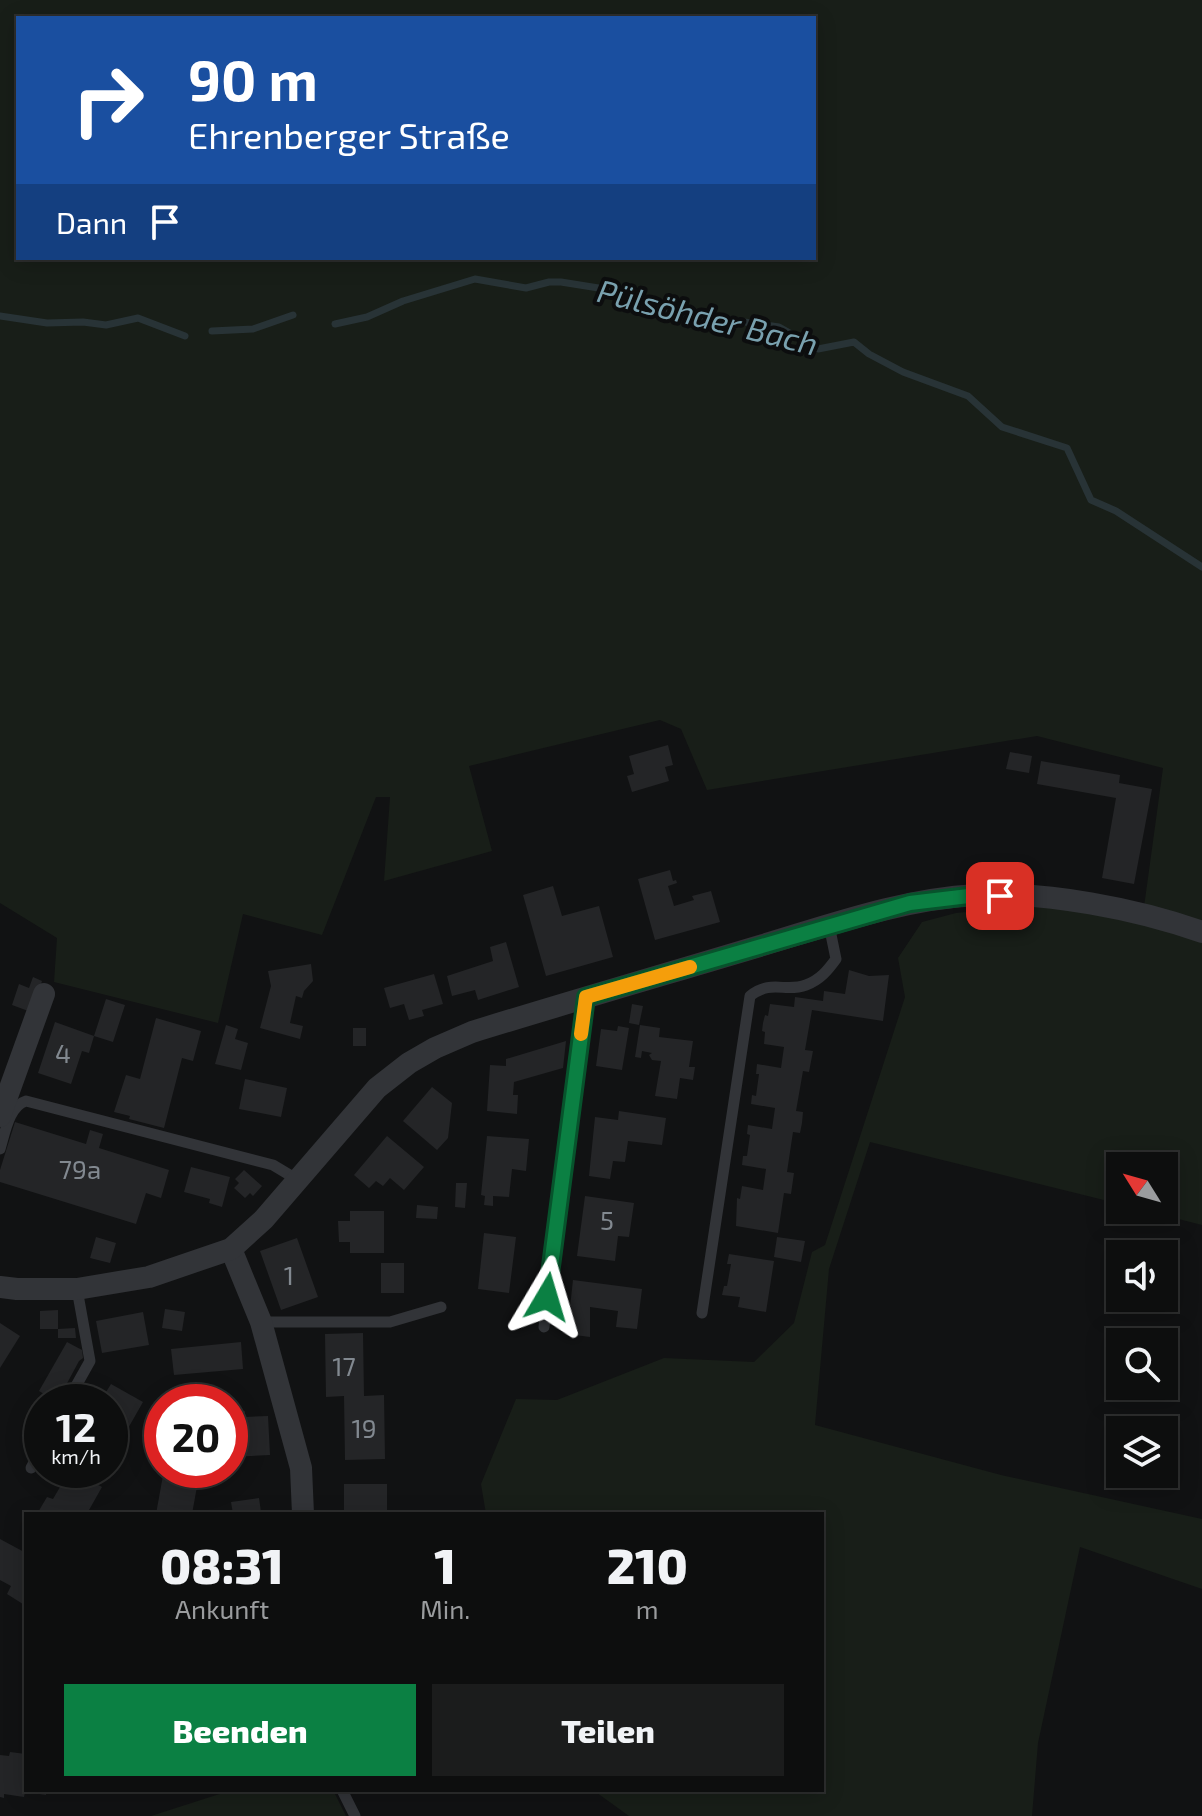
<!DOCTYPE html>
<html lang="de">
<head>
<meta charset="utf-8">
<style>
	body { margin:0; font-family:"Exo 2",sans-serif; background:#1b1c1c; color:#f1f3f6; height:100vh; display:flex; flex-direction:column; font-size:30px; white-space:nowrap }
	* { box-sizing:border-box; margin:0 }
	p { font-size:26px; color:#9a9c9e }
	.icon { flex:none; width:44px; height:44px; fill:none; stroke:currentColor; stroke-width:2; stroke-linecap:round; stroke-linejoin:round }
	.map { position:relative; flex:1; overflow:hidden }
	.details { position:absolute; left:24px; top:1512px; width:800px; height:280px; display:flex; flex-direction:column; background:#0d0e0e; border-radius:0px; box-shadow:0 4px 20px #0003,0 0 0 2px #2d2e2e }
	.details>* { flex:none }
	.banner { position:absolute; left:16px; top:16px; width:800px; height:244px; border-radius:0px; box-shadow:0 4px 20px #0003,0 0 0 2px #2d2e2e; background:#1a4fa0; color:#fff; overflow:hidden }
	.needle { width:52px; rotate:307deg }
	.fabs { position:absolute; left:1106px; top:1152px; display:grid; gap:16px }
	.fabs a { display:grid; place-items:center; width:72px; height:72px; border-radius:0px; background:#0d0e0e; box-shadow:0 4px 20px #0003,0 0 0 2px #2d2e2e; font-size:40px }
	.speed { position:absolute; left:24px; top:1384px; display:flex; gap:16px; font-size:40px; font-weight:700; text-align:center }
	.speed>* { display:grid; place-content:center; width:104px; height:104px; border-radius:50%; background:#0d0e0e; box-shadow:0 4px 20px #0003,0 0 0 2px #2d2e2e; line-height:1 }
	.speed small { font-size:20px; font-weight:400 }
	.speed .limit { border:12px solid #d22; background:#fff; color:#111 }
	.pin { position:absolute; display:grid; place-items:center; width:68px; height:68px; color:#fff; margin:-34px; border-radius:16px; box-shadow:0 4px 12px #0006 }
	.me { position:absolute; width:88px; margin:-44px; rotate:7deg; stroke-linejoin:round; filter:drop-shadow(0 0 6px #0008) }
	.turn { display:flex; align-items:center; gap:28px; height:168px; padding:0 40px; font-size:36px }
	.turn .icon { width:104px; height:104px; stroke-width:2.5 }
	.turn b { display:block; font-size:56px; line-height:68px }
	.then { display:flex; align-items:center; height:76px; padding:0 40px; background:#0003; gap:16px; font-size:30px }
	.eta { display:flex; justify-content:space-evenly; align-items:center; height:136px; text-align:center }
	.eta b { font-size:48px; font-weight:800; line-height:56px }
	.cta { display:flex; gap:16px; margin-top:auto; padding:16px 40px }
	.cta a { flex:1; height:92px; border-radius:0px; background:#0b8043; color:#fff; font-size:32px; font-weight:800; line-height:92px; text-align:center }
	.cta a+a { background:#1b1c1c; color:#f1f3f6 }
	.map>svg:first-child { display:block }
</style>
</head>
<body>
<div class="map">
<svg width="1202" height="1816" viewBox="0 0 1202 1816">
	<rect width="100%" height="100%" fill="#111213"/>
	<!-- green -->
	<g fill="#181e18" fill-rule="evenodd">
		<path d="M 0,0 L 1202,0 L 1202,928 L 1144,907 L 1163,768 L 1037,736 L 707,790 L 681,729 L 660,720 L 469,766 L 492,851 L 384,881 L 390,797 L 376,797 L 322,935 L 243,914 L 218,1023 L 54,982 L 57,938 L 0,903 ZM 18,18 L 814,18 L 814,258 L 18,258 Z"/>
		<path d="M 1046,904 L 1141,923 L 1202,939 L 1202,1225 L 1143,1210 L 1164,1210 L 1164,1166 L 1120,1166 L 1120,1204 L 870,1142 L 829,1269 L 815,1425 L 1001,1475 L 1202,1519 L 1202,1589 L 1080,1547 L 1038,1743 L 1032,1816 L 629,1816 L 593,1790 L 822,1790 L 822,1514 L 486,1514 L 481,1484 L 516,1399 L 557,1400 L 664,1358 L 754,1362 L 794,1323 L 812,1252 L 825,1245 L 905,997 L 898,958 L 922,922 L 956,913 Z"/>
		<path d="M 232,1790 L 333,1790 L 346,1816 L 151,1816 Z"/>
	</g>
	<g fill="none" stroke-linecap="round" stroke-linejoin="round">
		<!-- stream -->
		<g stroke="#283336" stroke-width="7">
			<path d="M 0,316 L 47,323 L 83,322 L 106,325 L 138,318 L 185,336"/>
			<path d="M 335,324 L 367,317 L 403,301 L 475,279 L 526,288 L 549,282 L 561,282 L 611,290 L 675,312 L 779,327 L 818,349 L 854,342 L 869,354 L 903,372 L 968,396 L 1002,427 L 1067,448 L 1091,500 L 1116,511 L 1202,567"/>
			<path d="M 212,331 L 253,329 L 293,315"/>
		</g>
	</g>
	<!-- building -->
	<g fill="#242527">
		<path d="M 668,745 L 673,765 L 665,767 L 669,781 L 632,792 L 627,776 L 634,774 L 629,756 Z"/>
		<path d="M 1010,752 L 1032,756 L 1029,773 L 1006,769 Z"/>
		<path d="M 1041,761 L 1120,775 L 1119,783 L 1152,789 L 1134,884 L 1102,878 L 1116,798 L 1037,784 Z"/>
		<path d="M 670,870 L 673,881 L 676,880 L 677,883 L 668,886 L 674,906 L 694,900 L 692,896 L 711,891 L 720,922 L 655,940 L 638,879 Z"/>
		<path d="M 553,886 L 562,916 L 599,906 L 613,957 L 546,976 L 523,895 Z"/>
		<path d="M 506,942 L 519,987 L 478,1000 L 475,990 L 452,996 L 447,976 L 493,961 L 490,947 Z"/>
		<path d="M 311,964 L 313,981 L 304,991 L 302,998 L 296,996 L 290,1023 L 303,1026 L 300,1039 L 260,1028 L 271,986 L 268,971 Z"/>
		<path d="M 849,970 L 869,976 L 889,975 L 883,1021 L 812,1010 L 805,1050 L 813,1051 L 809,1072 L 803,1071 L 796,1111 L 803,1112 L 802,1123 L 800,1133 L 793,1132 L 787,1172 L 794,1173 L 791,1194 L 784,1193 L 778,1233 L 736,1226 L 737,1198 L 740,1199 L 742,1186 L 763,1190 L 766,1169 L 742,1165 L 743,1156 L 747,1156 L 750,1135 L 747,1134 L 748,1125 L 772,1129 L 775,1108 L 751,1104 L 752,1095 L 756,1096 L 759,1074 L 756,1074 L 757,1064 L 781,1068 L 784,1047 L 764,1044 L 765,1032 L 762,1031 L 763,1023 L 765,1015 L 768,1016 L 770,1004 L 794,1007 L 795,997 L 823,1001 L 824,991 L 845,994 Z"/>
		<path d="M 434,974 L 443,1004 L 422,1010 L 424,1016 L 409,1020 L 404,1004 L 390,1008 L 384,988 Z"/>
		<path d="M 33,977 L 42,981 L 31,1012 L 12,1005 L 19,984 L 29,988 Z"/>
		<path d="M 106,999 L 125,1005 L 113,1042 L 94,1036 L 89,1053 L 82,1051 L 71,1084 L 38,1073 L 55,1022 L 94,1036 Z"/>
		<path d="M 632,1004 L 643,1006 L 639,1025 L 629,1023 Z"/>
		<path d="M 156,1018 L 201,1031 L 193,1061 L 182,1058 L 164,1128 L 129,1119 L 130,1116 L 114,1112 L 126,1075 L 140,1079 Z"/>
		<path d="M 226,1025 L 238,1029 L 235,1039 L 248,1043 L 241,1070 L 215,1064 Z"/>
		<path d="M 640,1025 L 660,1028 L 659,1037 L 693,1041 L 689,1067 L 695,1067 L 693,1080 L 680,1078 L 677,1099 L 655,1096 L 661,1061 L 652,1060 L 649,1055 L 652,1053 L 642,1051 L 641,1058 L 635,1057 Z"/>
		<path d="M 618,1026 L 629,1028 L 622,1070 L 596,1066 L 601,1029 L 617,1031 Z"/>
		<rect x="353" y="1028" width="13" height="18"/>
		<path d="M 566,1041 L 563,1068 L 514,1082 L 513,1095 L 518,1095 L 517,1114 L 487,1111 L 490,1065 L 506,1066 L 506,1059 Z"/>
		<path d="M 245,1079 L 287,1088 L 281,1117 L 239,1109 Z"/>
		<path d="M 432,1087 L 452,1103 L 448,1138 L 437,1150 L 403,1121 Z"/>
		<path d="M 619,1111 L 666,1118 L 662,1145 L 628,1141 L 625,1162 L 613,1161 L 610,1179 L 589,1176 L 595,1117 L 618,1120 Z"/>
		<path d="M 15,1122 L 86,1144 L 90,1130 L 103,1134 L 99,1148 L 169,1170 L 161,1198 L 146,1193 L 136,1224 L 0,1182 L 0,1170 Z"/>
		<path d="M 387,1136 L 424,1167 L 404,1190 L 390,1178 L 383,1186 L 376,1181 L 369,1188 L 354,1175 Z"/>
		<path d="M 487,1136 L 529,1139 L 526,1171 L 512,1169 L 509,1197 L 493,1196 L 493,1206 L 484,1205 L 485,1196 L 481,1195 Z"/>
		<path d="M 191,1167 L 230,1177 L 222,1207 L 209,1203 L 210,1199 L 184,1192 Z"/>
		<path d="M 244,1170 L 262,1186 L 253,1196 L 250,1193 L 245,1198 L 234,1188 L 239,1183 L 235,1179 Z"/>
		<path d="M 456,1183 L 467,1183 L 465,1208 L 455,1207 Z"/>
		<path d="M 585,1196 L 634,1203 L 629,1237 L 618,1236 L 615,1261 L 577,1256 Z"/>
		<path d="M 417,1205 L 438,1207 L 437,1219 L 416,1218 Z"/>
		<path d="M 350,1211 L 384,1211 L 384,1253 L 350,1253 L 350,1242 L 339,1242 L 338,1221 L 350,1221 Z"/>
		<path d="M 484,1233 L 516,1237 L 509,1293 L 478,1289 Z"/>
		<path d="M 96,1237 L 116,1243 L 110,1263 L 90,1258 Z"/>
		<path d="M 777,1237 L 805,1241 L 801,1262 L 774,1257 Z"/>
		<path d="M 297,1238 L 318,1297 L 281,1310 L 260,1251 Z"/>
		<path d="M 729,1254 L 774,1261 L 766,1312 L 738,1307 L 740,1297 L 722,1295 L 724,1286 L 727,1286 L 731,1264 L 727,1264 Z"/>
		<rect x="381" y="1263" width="23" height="30"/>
		<path d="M 573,1280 L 642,1289 L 637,1329 L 616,1327 L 618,1311 L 590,1307 L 590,1337 L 567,1334 Z"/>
		<path d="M 165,1309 L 185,1312 L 182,1331 L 162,1328 Z"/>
		<path d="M 58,1310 L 58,1329 L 40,1329 L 40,1311 Z"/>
		<path d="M 143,1312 L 149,1345 L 102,1353 L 96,1321 Z"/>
		<path d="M 0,1323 L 20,1336 L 0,1368 Z"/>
		<path d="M 75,1328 L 76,1338 L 58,1338 L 58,1329 Z"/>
		<path d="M 363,1333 L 364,1396 L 384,1395 L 385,1459 L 345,1460 L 344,1396 L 326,1397 L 325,1334 Z"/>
		<path d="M 67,1342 L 82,1350 L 83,1358 L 79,1361 L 57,1402 L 39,1391 Z"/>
		<path d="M 241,1342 L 243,1369 L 174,1375 L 171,1349 Z"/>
		<path d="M 111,1384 L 143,1402 L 110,1460 L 110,1402 L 100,1402 Z"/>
		<path d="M 245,1411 L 245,1417 L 268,1416 L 270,1455 L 230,1457 L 230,1412 Z"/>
		<path d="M 70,1470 L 102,1487 L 89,1510 L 95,1514 L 37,1514 L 47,1497 L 53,1499 Z"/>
		<path d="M 164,1470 L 200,1470 L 192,1514 L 156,1514 Z"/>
		<rect x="344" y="1484" width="43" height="30"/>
		<path d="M 259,1498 L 261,1512 L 233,1514 L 231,1502 Z"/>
		<path d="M 0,1539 L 26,1553 L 26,1606 L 7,1594 L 11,1586 L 0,1580 Z"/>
		<path d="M 10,1752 L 26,1754 L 26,1790 L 46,1790 L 46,1795 L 25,1792 L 24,1797 L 4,1794 L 4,1798 L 0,1797 L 0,1755 L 9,1756 Z"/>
	</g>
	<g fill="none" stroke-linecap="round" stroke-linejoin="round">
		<!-- service -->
		<g stroke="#323438" stroke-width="11">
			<path d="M 0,1149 C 5,1133 9,1106 26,1101 L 273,1165 L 298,1180"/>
			<path d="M 702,1313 L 750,996 C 772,979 785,993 806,985 C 820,980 828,970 836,959 L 829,925"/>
			<path d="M 261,1322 L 390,1322 L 441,1307"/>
			<path d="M 544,1327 L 586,998"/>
			<path d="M 67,1402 L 90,1361 L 77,1289"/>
			<path d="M 31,1468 L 42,1448"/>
			<path d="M 342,1790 L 355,1816"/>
		</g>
		<!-- minor -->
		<g stroke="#323438" stroke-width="22">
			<path d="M 0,1116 L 44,994"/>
			<path d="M 231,1249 L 261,1322 L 301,1468 L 303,1514"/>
			<path d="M 0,1287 L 17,1289 L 77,1289 L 149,1277 L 231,1249 L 264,1219 L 377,1088 L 409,1063 L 435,1048 L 472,1032 C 569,1002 666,974 763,945 C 833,924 903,899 976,895 C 1044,891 1138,909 1202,932"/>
		</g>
	</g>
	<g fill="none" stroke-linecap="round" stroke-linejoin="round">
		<!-- route casing -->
		<g stroke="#07532c" stroke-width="20">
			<path id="route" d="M 547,1297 L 586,997 L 910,903 L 977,895 L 1000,896"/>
		</g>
		<!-- route -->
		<use href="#route" stroke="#0b8043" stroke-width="14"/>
		<!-- slow -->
		<path stroke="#f59e0b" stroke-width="14" d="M 581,1034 L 586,997 L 690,967"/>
	</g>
	<g text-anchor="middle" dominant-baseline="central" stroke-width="8" stroke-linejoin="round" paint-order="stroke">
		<!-- number labels -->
		<g font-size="26" fill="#828990">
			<text x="63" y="1052">4</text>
			<text x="80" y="1168">79a</text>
			<text x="607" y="1219">5</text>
			<text x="289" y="1274">1</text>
			<text x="344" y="1365">17</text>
			<text x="364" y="1427">19</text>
		</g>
		<!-- water labels -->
		<g font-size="32" font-style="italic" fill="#79a1af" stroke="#0c0d0e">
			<text transform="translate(708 316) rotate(14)">Pülsöhder Bach</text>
		</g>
	</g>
</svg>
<div class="fabs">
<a><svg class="needle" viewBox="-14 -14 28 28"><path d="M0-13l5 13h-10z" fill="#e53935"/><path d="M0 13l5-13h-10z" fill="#9a9c9e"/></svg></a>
<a><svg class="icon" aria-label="sound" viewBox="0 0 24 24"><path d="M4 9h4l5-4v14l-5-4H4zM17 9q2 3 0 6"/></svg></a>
<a><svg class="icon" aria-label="search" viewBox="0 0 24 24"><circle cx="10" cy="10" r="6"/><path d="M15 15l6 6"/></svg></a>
<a><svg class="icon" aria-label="layers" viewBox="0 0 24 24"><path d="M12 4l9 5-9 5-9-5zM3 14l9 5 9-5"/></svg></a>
</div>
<div class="speed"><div>12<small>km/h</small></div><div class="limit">20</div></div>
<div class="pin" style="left:1000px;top:896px;background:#d93025"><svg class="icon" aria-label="arrive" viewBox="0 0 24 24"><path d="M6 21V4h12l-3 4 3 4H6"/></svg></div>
<svg class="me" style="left:547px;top:1297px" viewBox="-20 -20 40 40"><path d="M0-17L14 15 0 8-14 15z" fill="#0b8043" stroke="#fff" stroke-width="4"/></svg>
<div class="banner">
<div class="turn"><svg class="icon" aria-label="right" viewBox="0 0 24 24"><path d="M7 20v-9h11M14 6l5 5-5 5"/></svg><div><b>90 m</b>Ehrenberger Straße</div></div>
<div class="then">Dann<svg class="icon" aria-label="arrive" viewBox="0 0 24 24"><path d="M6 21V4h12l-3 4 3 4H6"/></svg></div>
</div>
<section class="details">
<div class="eta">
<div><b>08:31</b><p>Ankunft</p></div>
<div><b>1</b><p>Min.</p></div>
<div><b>210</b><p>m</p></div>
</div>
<div class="cta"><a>Beenden</a><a>Teilen</a></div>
</section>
</div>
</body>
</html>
